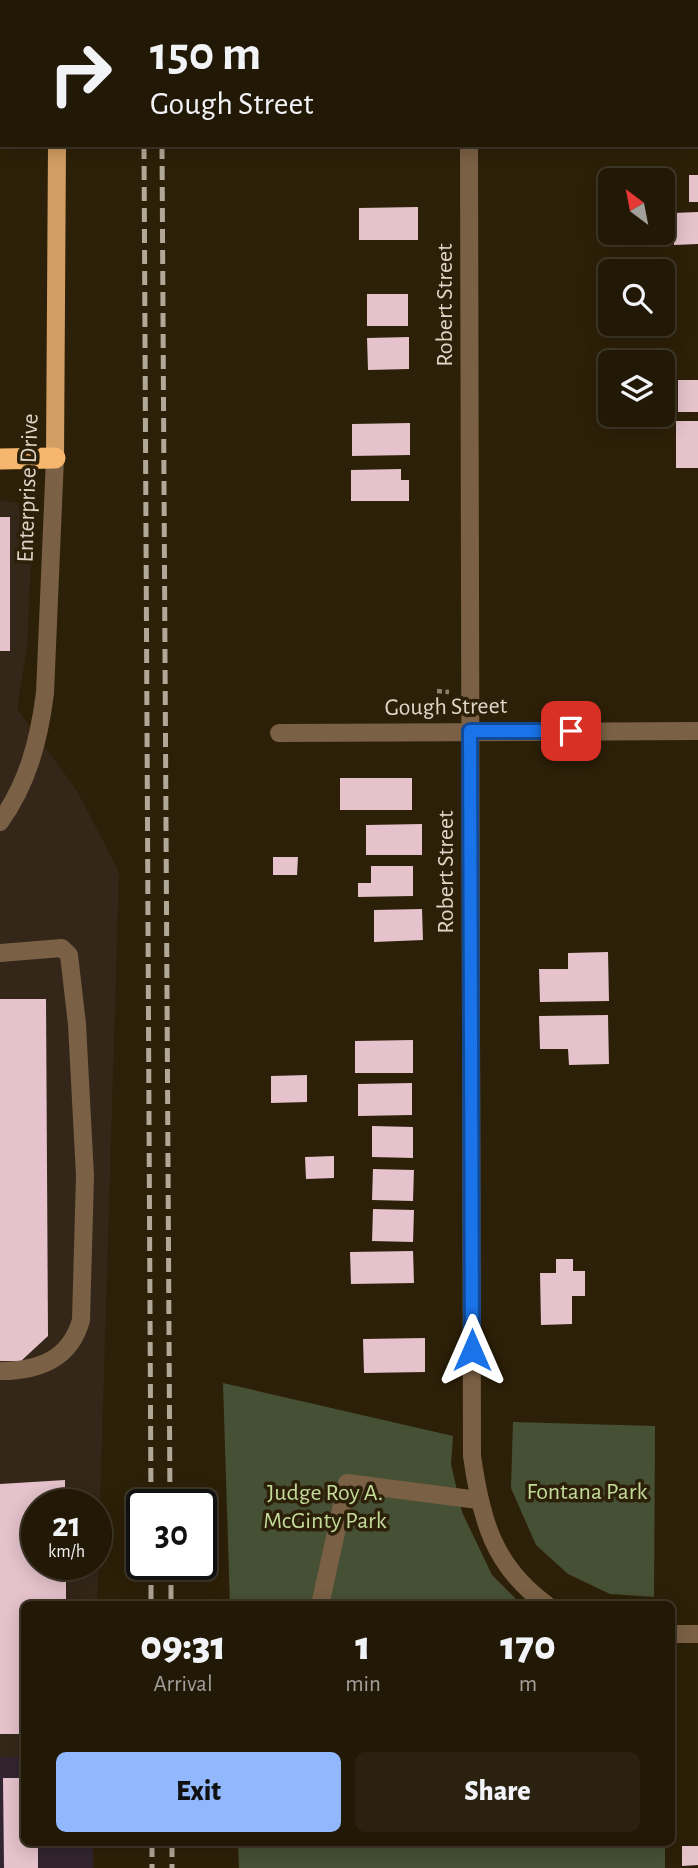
<!DOCTYPE html>
<html lang="en">
<head>
<meta charset="utf-8">
<style>
	body { margin:0; font-family:"Alegreya Sans",sans-serif; background:#2a2110; color:#f1f3f6; height:100vh; display:flex; flex-direction:column; font-size:26px; white-space:nowrap }
	* { box-sizing:border-box; margin:0 }
	p { font-size:23px; color:#a2a09b }
	.icon { flex:none; width:38px; height:38px; fill:none; stroke:currentColor; stroke-width:2; stroke-linecap:round; stroke-linejoin:round }
	.map { position:relative; flex:1; overflow:hidden }
	.details { position:absolute; left:21px; top:1601px; width:654px; height:245px; display:flex; flex-direction:column; background:#221806; border-radius:10px; box-shadow:0 4px 18px #0003,0 0 0 2px #3f3728 }
	.details>* { flex:none }
	.hud { position:absolute; left:0px; top:0px; width:698px; height:147px; box-shadow:0 4px 18px #0003,0 0 0 2px #3f3728; background:#221806; color:#f1f3f6; overflow:hidden }
	.needle { width:46px; rotate:328deg }
	.buttons { position:absolute; left:598px; top:168px; display:grid; gap:14px }
	.buttons a { display:grid; place-items:center; width:77px; height:77px; border-radius:10px; background:#221806; box-shadow:0 4px 18px #0003,0 0 0 2px #3f3728; font-size:35px }
	.speed { position:absolute; left:21px; top:1489px; display:flex; gap:14px; font-size:35px; font-weight:700; text-align:center }
	.speed>* { display:grid; place-content:center; width:91px; height:91px; border-radius:50%; background:#221806; box-shadow:0 4px 18px #0003,0 0 0 2px #3f3728; line-height:1 }
	.speed small { font-size:18px; font-weight:400 }
	.speed .limit { border:4px solid #111; border-radius:10px; background:#fff; color:#111 }
	.pin { position:absolute; display:grid; place-items:center; width:60px; height:60px; color:#fff; margin:-30px; border-radius:14px; box-shadow:0 4px 10px #0006 }
	.me { position:absolute; width:77px; margin:-38px; rotate:0deg; stroke-linejoin:round; filter:drop-shadow(0 0 5px #0008) }
	.turn { display:flex; align-items:center; gap:24px; height:147px; padding:0 35px; font-size:32px }
	.turn .icon { width:91px; height:91px; stroke-width:2.5 }
	.turn b { display:block; font-size:49px; line-height:60px }
	.eta { display:flex; justify-content:space-evenly; align-items:center; height:119px; text-align:center }
	.eta b { font-size:42px; font-weight:800; line-height:49px }
	.action { display:flex; gap:14px; margin-top:auto; padding:14px 35px }
	.action a { flex:1; height:80px; border-radius:10px; background:#91b8fd; color:#111; font-size:28px; font-weight:800; line-height:80px; text-align:center }
	.action a+a { background:#2a2110; color:#f1f3f6 }
	.map>svg:first-child { display:block }
</style>
</head>
<body>
<div class="map">
<svg width="698" height="1868" viewBox="0 0 698 1868">
	<rect width="100%" height="100%" fill="#2d2008"/>
	<!-- commercial -->
	<path fill="#342719" fill-rule="evenodd" d="M 0,500 L 18,503 L 31,561 L 27,646 L 17,709 L 77,791 L 119,872 L 97,1605 L 24,1605 L 24,1757 L 0,1757 ZM 37,1505 L 96,1505 L 96,1564 L 37,1564 Z"/>
	<!-- industrial -->
	<path fill="#322531" d="M 0,1757 L 24,1757 L 24,1843 L 93,1843 L 93,1868 L 0,1868 Z"/>
	<!-- green -->
	<g fill="#465035">
		<path d="M 223,1383 L 453,1436 L 451,1464 L 462,1512 L 492,1575 L 522,1605 L 230,1605 Z"/>
		<path d="M 513,1422 L 655,1426 L 654,1597 L 610,1594 L 568,1574 L 536,1545 L 511,1488 Z"/>
		<path d="M 238,1843 L 665,1843 L 665,1868 L 239,1868 Z"/>
	</g>
	<!-- building -->
	<g fill="#e5c2cc">
		<rect x="689" y="175" width="9" height="27"/>
		<path d="M 418,207 L 418,240 L 359,240 L 359,208 Z"/>
		<path d="M 698,212 L 698,244 L 674,245 L 673,213 Z"/>
		<rect x="367" y="294" width="41" height="32"/>
		<path d="M 409,337 L 409,369 L 368,370 L 367,338 Z"/>
		<rect x="678" y="380" width="20" height="32"/>
		<rect x="676" y="421" width="22" height="47"/>
		<path d="M 410,423 L 410,455 L 352,456 L 352,424 Z"/>
		<path d="M 401,469 L 401,480 L 409,480 L 409,501 L 351,501 L 351,470 Z"/>
		<rect x="0" y="517" width="10" height="134"/>
		<rect x="340" y="778" width="72" height="32"/>
		<path d="M 422,824 L 422,855 L 366,855 L 366,825 Z"/>
		<path d="M 273,857 L 298,857 L 297,875 L 273,875 Z"/>
		<path d="M 371,866 L 413,866 L 413,896 L 358,897 L 358,883 L 371,883 Z"/>
		<path d="M 422,909 L 423,940 L 374,942 L 374,910 Z"/>
		<path d="M 608,952 L 609,1001 L 540,1002 L 539,969 L 568,969 L 568,953 Z"/>
		<path d="M 0,999 L 46,999 L 48,1336 L 21,1361 L 0,1361 Z"/>
		<path d="M 608,1015 L 609,1064 L 569,1065 L 568,1049 L 540,1049 L 539,1016 Z"/>
		<path d="M 413,1040 L 413,1073 L 355,1073 L 355,1041 Z"/>
		<path d="M 307,1075 L 307,1102 L 271,1103 L 271,1076 Z"/>
		<path d="M 412,1083 L 412,1115 L 358,1116 L 358,1084 Z"/>
		<path d="M 372,1126 L 413,1127 L 413,1158 L 372,1157 Z"/>
		<path d="M 334,1156 L 334,1178 L 306,1179 L 305,1157 Z"/>
		<path d="M 373,1169 L 414,1170 L 413,1201 L 372,1200 Z"/>
		<path d="M 373,1209 L 414,1210 L 413,1242 L 372,1241 Z"/>
		<path d="M 413,1251 L 414,1283 L 351,1284 L 350,1252 Z"/>
		<path d="M 556,1259 L 573,1259 L 573,1271 L 585,1271 L 585,1296 L 572,1296 L 572,1324 L 541,1325 L 540,1273 L 556,1273 Z"/>
		<path d="M 425,1338 L 425,1372 L 364,1373 L 363,1339 Z"/>
		<path d="M 65,1480 L 65,1505 L 37,1505 L 37,1564 L 66,1564 L 66,1605 L 24,1605 L 24,1734 L 0,1734 L 0,1484 Z"/>
		<path d="M 3,1778 L 24,1778 L 24,1843 L 38,1843 L 38,1868 L 4,1868 Z"/>
		<path d="M 682,1846 L 698,1846 L 698,1865 L 682,1866 Z"/>
	</g>
	<g fill="none" stroke-linecap="round" stroke-linejoin="round">
		<!-- path -->
		<path stroke="#8c826f" stroke-width="4.5" stroke-dasharray="5 3.5" stroke-linecap="butt" d="M 437,691 L 449,692"/>
		<!-- minor -->
		<g stroke="#7a6145" stroke-width="18">
			<path d="M 469,0 L 469,2"/>
			<path d="M 469,145 L 472,1456 C 481,1519 493,1566 547,1605"/>
			<path d="M 279,733 L 698,731"/>
			<path d="M 0,822 C 28,783 39,740 45,693 L 55,458"/>
			<path d="M 0,953 L 62,948 L 69,955 L 77,1024 L 85,1176 L 81,1320 C 70,1360 38,1371 0,1371"/>
			<path d="M 320,1605 L 347,1483 L 478,1500"/>
			<path d="M 672,1634 L 698,1634"/>
		</g>
		<!-- major -->
		<g stroke="#d39e63" stroke-width="18">
			<path d="M 52,0 L 52,2"/>
			<path d="M 55,458 L 57,145"/>
		</g>
		<!-- highway -->
		<path stroke="#f7b66e" stroke-width="21" d="M 0,459 L 55,458"/>
		<!-- rail -->
		<g stroke="#b2a898" stroke-width="5" stroke-dasharray="14 7" stroke-linecap="butt">
			<path d="M 144,0 L 144,2"/>
			<path d="M 161,0 L 161,2"/>
			<path d="M 144,145 L 151,1505"/>
			<path d="M 162,145 L 170,1505"/>
			<path d="M 151,1564 L 151,1605"/>
			<path d="M 171,1564 L 171,1605"/>
			<path d="M 152,1843 L 152,1868"/>
			<path d="M 172,1843 L 172,1868"/>
		</g>
	</g>
	<g fill="none" stroke-linecap="round" stroke-linejoin="round">
		<!-- route casing -->
		<g stroke="#114b97" stroke-width="18">
			<path id="route" d="M 472,1350 L 470,731 L 571,731"/>
		</g>
		<!-- route -->
		<use href="#route" stroke="#1a73e8" stroke-width="12"/>
	</g>
	<g text-anchor="middle" dominant-baseline="central" stroke-width="7" stroke-linejoin="round" paint-order="stroke">
		<!-- street labels -->
		<g font-size="24" fill="#dfd6c9" stroke="#2d2008">
			<text transform="translate(445 305) rotate(-90)">Robert Street</text>
			<text transform="translate(28 488) rotate(-88)">Enterprise Drive</text>
			<text transform="translate(446 707) rotate(-1)">Gough Street</text>
			<text transform="translate(446 872) rotate(-90)">Robert Street</text>
		</g>
		<!-- park labels -->
		<g font-size="24" fill="#c3da9b" stroke="#2d2008">
			<text x="587" y="1492">Fontana Park</text>
			<text x="325" y="1493">Judge Roy A.<tspan x="325" dy="28">McGinty Park</tspan></text>
		</g>
	</g>
</svg>
<div class="buttons">
<a><svg class="needle" viewBox="-14 -14 28 28"><path d="M0-13l5 13h-10z" fill="#e53935"/><path d="M0 13l5-13h-10z" fill="#a2a09b"/></svg></a>
<a><svg class="icon" aria-label="search" viewBox="0 0 24 24"><circle cx="10" cy="10" r="6"/><path d="M15 15l6 6"/></svg></a>
<a><svg class="icon" aria-label="layers" viewBox="0 0 24 24"><path d="M12 4l9 5-9 5-9-5zM3 14l9 5 9-5"/></svg></a>
</div>
<div class="speed"><div>21<small>km/h</small></div><div class="limit">30</div></div>
<div class="pin" style="left:571px;top:731px;background:#d93025"><svg class="icon" aria-label="arrive" viewBox="0 0 24 24"><path d="M6 21V4h12l-3 4 3 4H6"/></svg></div>
<svg class="me" style="left:472px;top:1350px" viewBox="-20 -20 40 40"><path d="M0-17L14 15 0 8-14 15z" fill="#1a73e8" stroke="#fff" stroke-width="4"/></svg>
<div class="hud">
<div class="turn"><svg class="icon" aria-label="right" viewBox="0 0 24 24"><path d="M7 20v-9h11M14 6l5 5-5 5"/></svg><div><b>150 m</b>Gough Street</div></div>
</div>
<section class="details">
<div class="eta">
<div><b>09:31</b><p>Arrival</p></div>
<div><b>1</b><p>min</p></div>
<div><b>170</b><p>m</p></div>
</div>
<div class="action"><a>Exit</a><a>Share</a></div>
</section>
</div>
</body>
</html>
